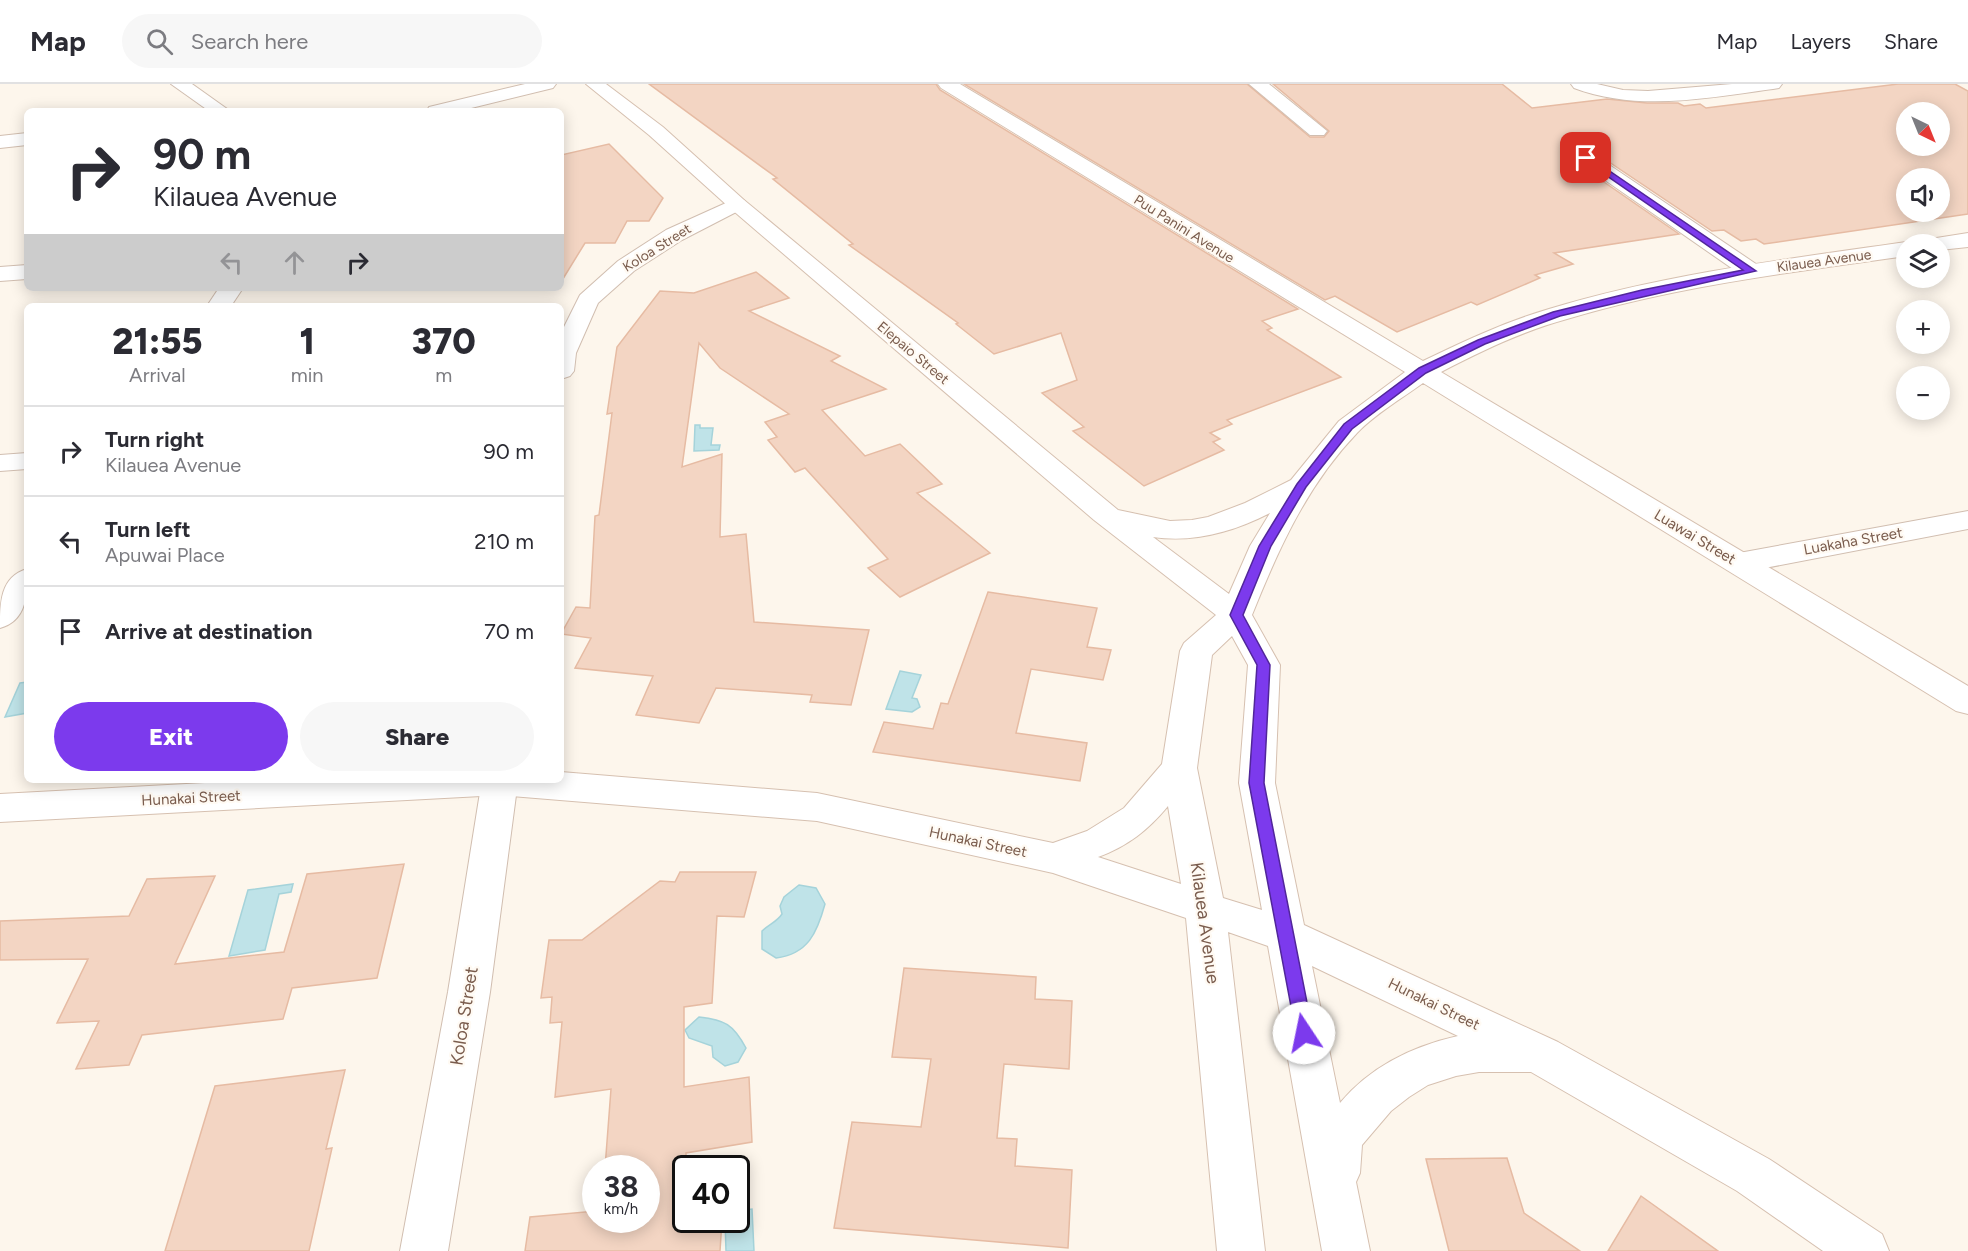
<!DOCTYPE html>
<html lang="en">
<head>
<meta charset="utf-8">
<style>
	body { margin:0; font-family:Figtree,sans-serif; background:#f7f7f7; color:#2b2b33; height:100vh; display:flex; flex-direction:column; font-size:22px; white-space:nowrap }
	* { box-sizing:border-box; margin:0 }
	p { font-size:20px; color:#7c7c81 }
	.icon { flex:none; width:33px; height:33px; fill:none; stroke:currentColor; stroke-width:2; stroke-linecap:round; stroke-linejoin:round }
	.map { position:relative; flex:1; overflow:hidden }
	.sheet { position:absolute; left:24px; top:219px; width:540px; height:480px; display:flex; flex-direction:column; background:#fff; border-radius:9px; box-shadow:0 3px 15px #0003 }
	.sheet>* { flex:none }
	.top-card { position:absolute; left:24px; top:24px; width:540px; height:183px; border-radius:9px; box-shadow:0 3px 15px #0003; background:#fff; color:#2b2b33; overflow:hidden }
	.needle { width:39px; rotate:137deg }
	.tools { position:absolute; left:1896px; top:18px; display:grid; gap:12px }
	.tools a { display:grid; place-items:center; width:54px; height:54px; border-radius:50%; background:#fff; box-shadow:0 3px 15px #0003; font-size:30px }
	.speed { position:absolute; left:582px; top:1071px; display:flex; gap:12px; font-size:30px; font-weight:700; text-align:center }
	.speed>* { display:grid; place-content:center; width:78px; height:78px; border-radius:50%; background:#fff; box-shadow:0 3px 15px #0003; line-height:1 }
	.speed small { font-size:15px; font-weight:400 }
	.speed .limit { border:3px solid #111; border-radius:9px; background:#fff; color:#111 }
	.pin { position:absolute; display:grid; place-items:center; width:51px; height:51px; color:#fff; margin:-26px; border-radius:12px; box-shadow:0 3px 9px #0006 }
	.me { position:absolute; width:66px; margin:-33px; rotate:349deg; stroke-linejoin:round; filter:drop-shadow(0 0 4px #0008) }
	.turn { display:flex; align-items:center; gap:21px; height:126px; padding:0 30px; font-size:27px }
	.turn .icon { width:78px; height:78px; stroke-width:2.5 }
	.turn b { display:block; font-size:42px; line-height:51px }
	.lanes { display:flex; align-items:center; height:57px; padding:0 30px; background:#0003; justify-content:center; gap:30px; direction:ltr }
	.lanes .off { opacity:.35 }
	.eta { display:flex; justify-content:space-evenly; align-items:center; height:102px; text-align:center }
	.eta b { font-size:36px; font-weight:800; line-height:42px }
	.cta { display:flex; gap:12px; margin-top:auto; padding:12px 30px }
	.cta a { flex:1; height:69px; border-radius:36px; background:#7c3aed; color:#fff; font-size:24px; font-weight:800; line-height:69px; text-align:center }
	.cta a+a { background:#f7f7f7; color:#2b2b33 }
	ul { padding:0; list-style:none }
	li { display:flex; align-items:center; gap:18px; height:90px; padding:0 30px; border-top:2px solid #e1e1e2 }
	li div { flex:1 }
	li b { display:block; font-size:22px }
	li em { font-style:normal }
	header { display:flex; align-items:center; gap:36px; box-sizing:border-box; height:84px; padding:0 30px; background:#fff; border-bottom:2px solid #e1e1e2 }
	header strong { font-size:28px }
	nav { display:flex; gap:33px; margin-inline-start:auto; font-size:21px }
	.search { width:420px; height:54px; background:#f7f7f7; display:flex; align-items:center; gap:15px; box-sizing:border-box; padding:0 21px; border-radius:33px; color:#7c7c81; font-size:22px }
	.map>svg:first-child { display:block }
</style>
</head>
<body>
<header>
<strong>Map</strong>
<div class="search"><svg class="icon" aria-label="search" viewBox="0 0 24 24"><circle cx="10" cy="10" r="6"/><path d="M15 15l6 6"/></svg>Search here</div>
<nav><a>Map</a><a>Layers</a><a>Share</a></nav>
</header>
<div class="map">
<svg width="1968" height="1167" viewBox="0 0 1968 1167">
	<rect width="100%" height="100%" fill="#fdf6ec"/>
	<!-- water -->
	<g fill="#bfe3e8" stroke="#a5d3da" stroke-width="1.5">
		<path d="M 695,341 L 700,341 L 700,344 L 713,344 L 711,361 L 720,361 L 719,366 L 694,367 Z"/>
		<path d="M 900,587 L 921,591 L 912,614 L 917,615 L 920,623 L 912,628 L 886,625 Z"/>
		<path d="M 27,598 L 27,629 L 5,633 L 20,599 Z"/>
		<path d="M 293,800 L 291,808 L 279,810 L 265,866 L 229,872 L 248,806 Z"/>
		<path d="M 799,801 L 816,804 L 825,820 C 817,849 808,870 776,874 L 762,865 L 762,847 C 769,840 777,838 782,830 L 780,822 L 784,813 Z"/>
		<path d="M 699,933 C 725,936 733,940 746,964 L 738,978 L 725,982 L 713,973 L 712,962 L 689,954 L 685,946 Z"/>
		<path d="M 752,1125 L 754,1167 L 726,1167 L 725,1136 L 736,1136 L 737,1127 Z"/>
	</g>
	<!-- building -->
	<g fill="#f3d5c3" stroke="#e6bba3" stroke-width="1.5" fill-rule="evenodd">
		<path d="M 649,0 L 936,0 L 940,6 L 1298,225 L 1262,237 L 1272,244 L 1267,246 L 1341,293 L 1227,336 L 1232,340 L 1210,349 L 1220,355 L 1213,358 L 1224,366 L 1144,402 L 1073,347 L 1084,343 L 1042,309 L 1077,296 L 1061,249 L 994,270 L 956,240 L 958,239 L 849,161 L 853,160 L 773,95 L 777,94 Z"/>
		<path d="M 964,0 L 1247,0 L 1310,53 L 1324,53 L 1329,47 L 1273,0 L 1502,0 L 1532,24 L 1607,15 L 1647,19 L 1678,19 L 1684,22 L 1700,20 L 1706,24 L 1898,0 L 1955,0 L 1968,7 L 1968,130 L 1764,160 L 1756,155 L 1741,157 L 1724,146 L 1712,147 L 1594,68 L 1585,66 L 1578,68 L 1574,73 L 1578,80 L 1679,150 L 1554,169 L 1573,180 L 1535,191 L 1540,194 L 1477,221 L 1471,218 L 1397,248 L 1335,212 L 1325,216 ZM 1906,28 L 1940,28 L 1940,62 L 1906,62 ZM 1906,94 L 1940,94 L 1940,128 L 1906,128 Z"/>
		<path d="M 609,60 L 663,114 L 649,137 L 627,137 L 615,159 L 585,159 L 561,198 L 561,71 Z"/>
		<path d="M 756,188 L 789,214 L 749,227 L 840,272 L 831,277 L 886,305 L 822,326 L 865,372 L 900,360 L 942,400 L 917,409 L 990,469 L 900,513 L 868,484 L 888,475 L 805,384 L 795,388 L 768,356 L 777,353 L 765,338 L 789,330 L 720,284 L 699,259 L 682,383 L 722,370 L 720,453 L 746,450 L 754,538 L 869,546 L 851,621 L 810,618 L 812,611 L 716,604 L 699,639 L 636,631 L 653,592 L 575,584 L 591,554 L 561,550 L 576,523 L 590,524 L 595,432 L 599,431 L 612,329 L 607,330 L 617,263 L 660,207 L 694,209 Z"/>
		<path d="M 988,508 L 1097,524 L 1087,563 L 1111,566 L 1103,596 L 1031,585 L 1016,649 L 1087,659 L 1080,697 L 873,668 L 884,638 L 933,645 L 941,619 L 948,620 Z"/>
		<path d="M 404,780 L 377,894 L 292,904 L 283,935 L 142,951 L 129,981 L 76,985 L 99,937 L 57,939 L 88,875 L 0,876 L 0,837 L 129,832 L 147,795 L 215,792 L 175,880 L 284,868 L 307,790 Z"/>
		<path d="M 680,788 L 756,788 L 744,833 L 717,832 L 712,919 L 684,923 L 684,1003 L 749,993 L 752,1058 L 686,1069 L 686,1136 L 722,1136 L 720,1167 L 525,1167 L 530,1133 L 596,1127 L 596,1136 L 646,1136 L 646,1084 L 605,1084 L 611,1005 L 555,1013 L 562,938 L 550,939 L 552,913 L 541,914 L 549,856 L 582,856 L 660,797 L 675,798 Z"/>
		<path d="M 904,884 L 1036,893 L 1035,915 L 1072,917 L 1069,985 L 1004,980 L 997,1054 L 1017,1055 L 1015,1082 L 1072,1086 L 1068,1164 L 834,1144 L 852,1038 L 921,1043 L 931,975 L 892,973 Z"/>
		<path d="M 345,986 L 326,1065 L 332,1064 L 309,1167 L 165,1167 L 215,1002 Z"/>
		<path d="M 1507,1074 L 1524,1129 L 1580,1167 L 1449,1167 L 1426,1075 Z"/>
		<path d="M 1641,1112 L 1718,1167 L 1608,1167 Z"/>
	</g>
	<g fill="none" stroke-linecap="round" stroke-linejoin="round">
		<!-- street casing -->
		<g stroke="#d1beb0" stroke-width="2">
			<g id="street">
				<path d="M 171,0 L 192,0 L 230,27 L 209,27 Z"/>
				<path d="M 525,0 L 556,0 L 553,4 L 459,27 L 427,27 L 429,23 Z"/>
				<path d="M 1249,0 L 1269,0 L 1327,47 L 1324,51 L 1310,51 Z"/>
				<path d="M 1571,0 L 1597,0 L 1623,6 L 1648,7 L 1732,0 L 1782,0 L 1779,4 L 1773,5 C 1706,14 1638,28 1574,4 Z"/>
				<path d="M 27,49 L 27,61 L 0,64 L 0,52 Z"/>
				<path d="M 1586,68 L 1593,70 L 1759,182 L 1762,187 L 1759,192 L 1751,194 L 1743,192 L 1579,78 L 1576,74 L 1579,70 Z"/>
				<path d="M 737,114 L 744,116 L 747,120 L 744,124 L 682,156 L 634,187 L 598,219 L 576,269 L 574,287 L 570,292 L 561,295 L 561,249 L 580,211 L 618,177 L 666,146 Z"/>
				<path d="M 27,181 L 27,195 L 0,197 L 0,183 Z"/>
				<path d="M 219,204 L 243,204 L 231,222 L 207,222 Z"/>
				<path d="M 27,369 L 27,385 L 0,387 L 0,371 Z"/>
				<path d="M 1968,427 L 1968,445 L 1739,489 L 1728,486 L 1724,479 L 1728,472 L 1739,469 Z"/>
				<path d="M 27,485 C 27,509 28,536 0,544 C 0,519 0,493 27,485 Z"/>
				<path d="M 482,696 L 518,696 L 490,908 L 448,1167 L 400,1167 L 448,908 Z"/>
			</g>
		</g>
		<!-- secondary casing -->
		<g stroke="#d6c0b0" stroke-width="2">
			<g id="secondary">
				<path d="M 586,0 L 606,0 L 663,43 L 744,116 L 1118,426 L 1170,437 L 1192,436 L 1208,433 L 1245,419 L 1291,396 L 1339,337 L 1405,288 L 941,4 L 938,0 L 960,0 L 1423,277 C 1464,257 1505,238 1549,225 C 1665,190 1787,175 1906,158 L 1914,160 L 1906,160 L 1906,172 C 1792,188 1677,202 1567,235 C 1523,247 1482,267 1441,288 L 1968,602 L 1968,630 L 1956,627 L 1423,299 C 1401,315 1375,330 1357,349 C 1307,401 1278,466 1252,531 L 1280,581 L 1275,699 L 1304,841 L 1558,958 L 1769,1075 L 1882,1150 L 1889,1167 L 1823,1167 L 1737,1107 L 1531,988 L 1479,988 L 1456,992 L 1428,1001 L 1409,1013 L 1391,1027 L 1362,1061 L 1360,1089 L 1356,1098 L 1370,1167 L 1322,1167 L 1268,862 L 1228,848 L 1265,1167 L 1217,1167 L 1186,834 L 1053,789 L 817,737 L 500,711 L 0,738 L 0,710 L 262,696 L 561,696 L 561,688 L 817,709 L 1053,759 L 1087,747 L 1124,724 L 1162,680 L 1180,567 L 1184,559 L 1216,531 L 1094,436 L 730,124 L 649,51 ZM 1270,429 L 1250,462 L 1229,510 L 1153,453 C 1194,459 1233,448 1270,429 ZM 1232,552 L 1248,581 L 1239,699 L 1262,826 L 1223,814 L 1197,684 L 1212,571 ZM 1168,722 L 1181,800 L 1098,773 C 1128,762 1148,746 1168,722 ZM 1312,882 L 1458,952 C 1413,962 1370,983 1340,1019 Z"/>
				<path d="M 1968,149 L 1968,163 L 1940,166 L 1940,160 L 1927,160 L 1930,155 Z"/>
			</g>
		</g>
		<!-- street -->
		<use href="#street" fill="#fff" fill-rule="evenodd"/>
		<!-- secondary -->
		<use href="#secondary" fill="#fff" fill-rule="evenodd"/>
	</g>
	<!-- route -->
	<path fill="#7c3aed" stroke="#51269a" stroke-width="1.5" d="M 1584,73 L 1589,73 L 1756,187 L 1560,232 L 1485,260 L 1426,289 L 1352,345 L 1306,403 L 1271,462 L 1243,531 L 1270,581 L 1264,699 L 1313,949 L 1311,954 L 1304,956 L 1298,954 L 1296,949 L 1249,699 L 1257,581 L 1230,531 L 1259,462 L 1297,400 L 1344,340 L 1419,284 L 1478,256 L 1553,228 L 1642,206 L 1743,186 L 1584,76 Z"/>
	<g text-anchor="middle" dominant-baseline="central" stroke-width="4.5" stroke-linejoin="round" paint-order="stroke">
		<!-- far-street labels -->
		<g font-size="14" fill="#7a5c4d" stroke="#fffaf3">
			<text transform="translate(1184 145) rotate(32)">Puu Panini Avenue</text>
			<text transform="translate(657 164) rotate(-32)">Koloa Street</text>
			<text transform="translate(1824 177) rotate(-8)">Kilauea Avenue</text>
			<text transform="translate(913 269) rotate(40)">Elepaio Street</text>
		</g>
		<!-- street labels -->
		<g font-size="15" fill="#7a5c4d" stroke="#fffaf3">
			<text transform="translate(1695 453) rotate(31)">Luawai Street</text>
			<text transform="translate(1853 457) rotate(-10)">Luakaha Street</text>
			<text transform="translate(191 714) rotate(-3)">Hunakai Street</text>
			<text transform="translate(978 758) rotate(12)">Hunakai Street</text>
			<text transform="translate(1434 920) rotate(26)">Hunakai Street</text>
		</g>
		<!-- near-street labels -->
		<g font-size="18" fill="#7a5c4d" stroke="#fffaf3">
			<text transform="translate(1205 839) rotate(82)">Kilauea Avenue</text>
			<text transform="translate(464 932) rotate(-81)">Koloa Street</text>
		</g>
	</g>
</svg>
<div class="tools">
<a><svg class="needle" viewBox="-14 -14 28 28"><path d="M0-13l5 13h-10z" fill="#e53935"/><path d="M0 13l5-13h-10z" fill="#7c7c81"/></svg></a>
<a><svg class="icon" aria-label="sound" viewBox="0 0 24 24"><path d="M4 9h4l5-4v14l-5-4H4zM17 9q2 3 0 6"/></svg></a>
<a><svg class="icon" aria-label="layers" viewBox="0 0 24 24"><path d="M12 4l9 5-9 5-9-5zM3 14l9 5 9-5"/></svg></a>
<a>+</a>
<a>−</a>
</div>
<div class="speed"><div>38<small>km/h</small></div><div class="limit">40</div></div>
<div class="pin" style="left:1586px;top:74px;background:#d93025"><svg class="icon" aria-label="arrive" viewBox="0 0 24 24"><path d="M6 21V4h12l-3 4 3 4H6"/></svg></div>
<svg class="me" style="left:1304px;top:949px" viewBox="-20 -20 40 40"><circle r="19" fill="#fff"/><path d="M0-13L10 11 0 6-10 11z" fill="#7c3aed"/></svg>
<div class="top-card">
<div class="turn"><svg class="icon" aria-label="right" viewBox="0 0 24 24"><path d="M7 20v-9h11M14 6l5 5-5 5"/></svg><div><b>90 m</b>Kilauea Avenue</div></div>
<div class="lanes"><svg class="icon off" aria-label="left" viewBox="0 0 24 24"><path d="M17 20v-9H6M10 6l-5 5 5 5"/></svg><svg class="icon off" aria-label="ahead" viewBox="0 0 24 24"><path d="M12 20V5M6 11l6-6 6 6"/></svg><svg class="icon" aria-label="right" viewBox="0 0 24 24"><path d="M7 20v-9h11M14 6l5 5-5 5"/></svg></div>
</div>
<section class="sheet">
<div class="eta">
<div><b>21:55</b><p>Arrival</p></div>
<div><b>1</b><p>min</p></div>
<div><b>370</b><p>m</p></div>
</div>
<ul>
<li><svg class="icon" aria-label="right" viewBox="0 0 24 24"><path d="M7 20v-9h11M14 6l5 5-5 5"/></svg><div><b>Turn right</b><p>Kilauea Avenue</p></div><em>90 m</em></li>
<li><svg class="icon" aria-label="left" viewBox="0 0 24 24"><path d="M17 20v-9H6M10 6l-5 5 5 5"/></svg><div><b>Turn left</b><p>Apuwai Place</p></div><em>210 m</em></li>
<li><svg class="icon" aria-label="arrive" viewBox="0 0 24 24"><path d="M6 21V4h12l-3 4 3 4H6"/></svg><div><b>Arrive at destination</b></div><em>70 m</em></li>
</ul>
<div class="cta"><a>Exit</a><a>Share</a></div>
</section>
</div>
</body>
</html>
